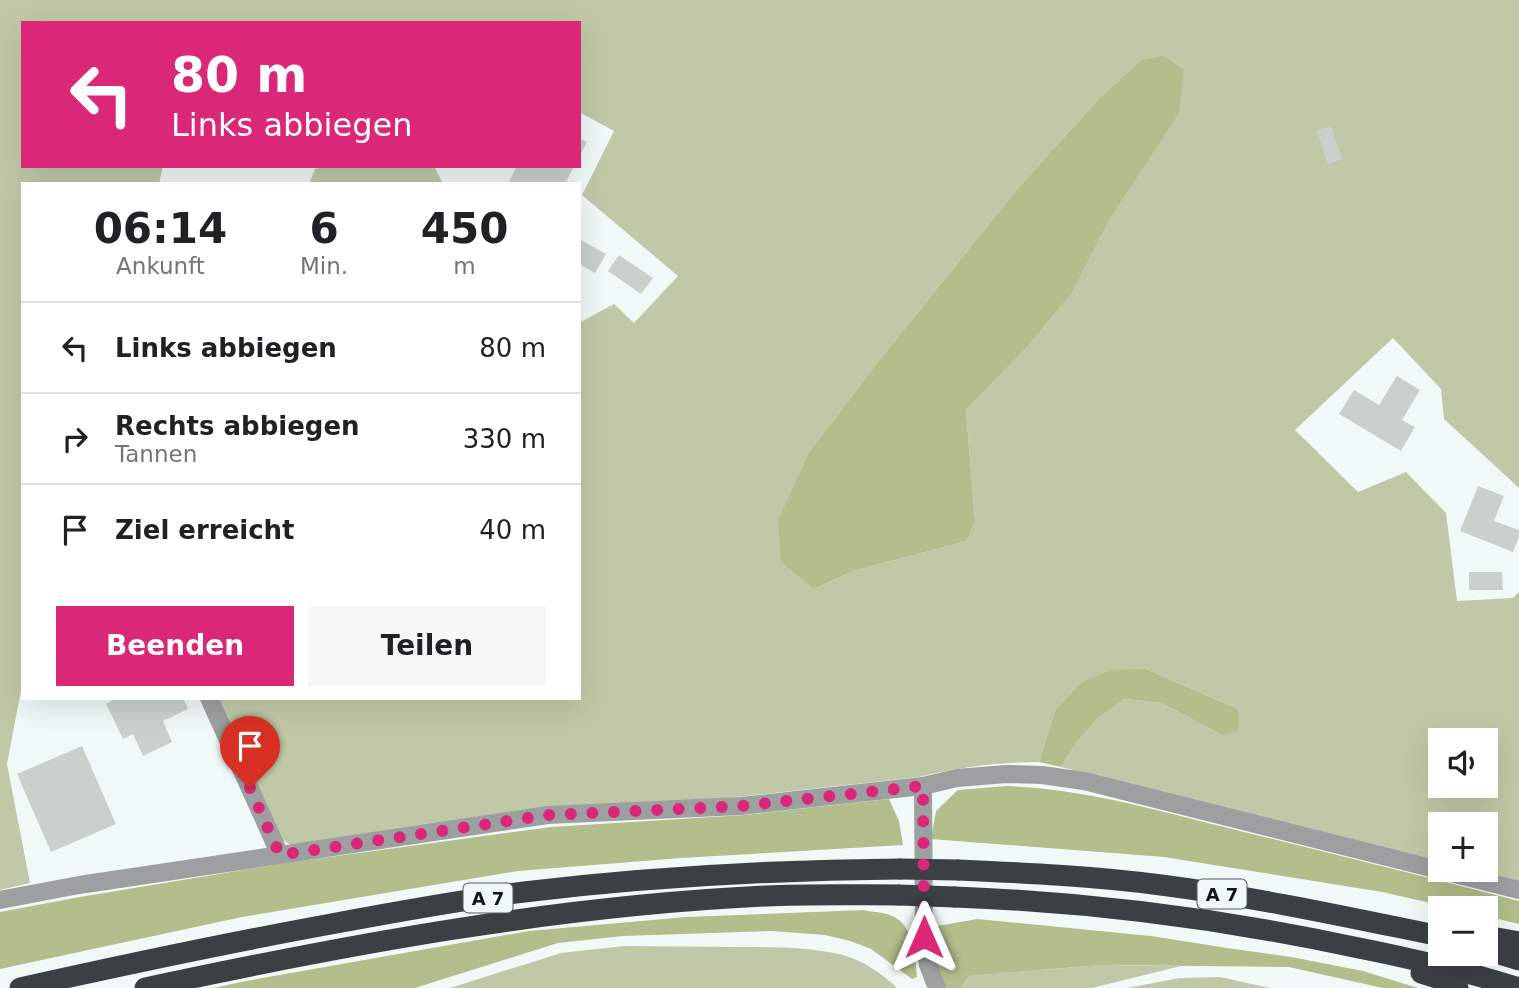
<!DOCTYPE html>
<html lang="de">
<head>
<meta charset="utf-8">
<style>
	body { margin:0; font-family:"DejaVu Sans",sans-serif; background:#f6f6f6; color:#202124; height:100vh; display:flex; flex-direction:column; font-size:26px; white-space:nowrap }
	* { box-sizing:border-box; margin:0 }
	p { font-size:23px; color:#757577 }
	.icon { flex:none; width:38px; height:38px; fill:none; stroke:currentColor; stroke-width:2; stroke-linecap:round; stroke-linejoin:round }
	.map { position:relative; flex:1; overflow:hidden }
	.panel { position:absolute; left:21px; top:182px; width:560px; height:518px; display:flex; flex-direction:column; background:#fff; border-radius:0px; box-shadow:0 7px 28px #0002 }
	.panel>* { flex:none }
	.hud { position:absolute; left:21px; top:21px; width:560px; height:147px; border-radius:0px; box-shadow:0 7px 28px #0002; background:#db2777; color:#fff; overflow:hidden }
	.controls { position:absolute; left:1428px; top:728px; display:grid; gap:14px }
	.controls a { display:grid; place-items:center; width:70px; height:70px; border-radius:0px; background:#fff; box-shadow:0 7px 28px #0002; font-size:35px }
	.pin { position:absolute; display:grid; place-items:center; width:60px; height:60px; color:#fff; margin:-72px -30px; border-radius:50% 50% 50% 0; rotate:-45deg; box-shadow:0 0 7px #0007 }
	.pin .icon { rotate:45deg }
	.me { position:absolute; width:77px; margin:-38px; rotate:0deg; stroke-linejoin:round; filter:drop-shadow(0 0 5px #0008) }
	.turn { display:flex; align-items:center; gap:24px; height:147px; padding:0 35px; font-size:32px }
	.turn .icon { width:91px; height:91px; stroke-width:2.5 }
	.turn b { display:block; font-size:49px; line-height:60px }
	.eta { display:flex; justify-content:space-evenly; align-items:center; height:119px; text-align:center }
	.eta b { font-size:42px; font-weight:600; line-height:49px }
	.cta { display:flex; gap:14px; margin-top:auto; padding:14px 35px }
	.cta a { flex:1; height:80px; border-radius:0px; background:#db2777; color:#fff; font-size:28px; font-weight:600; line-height:80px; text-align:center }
	.cta a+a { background:#f6f6f6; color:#202124 }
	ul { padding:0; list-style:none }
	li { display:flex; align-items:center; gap:21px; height:91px; padding:0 35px; border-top:2px solid #e0e0e0 }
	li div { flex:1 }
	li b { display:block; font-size:26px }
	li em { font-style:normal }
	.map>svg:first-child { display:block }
</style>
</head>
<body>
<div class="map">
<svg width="1519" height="988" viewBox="0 0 1519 988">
	<rect width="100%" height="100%" fill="#f0f9f8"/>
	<!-- green -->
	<g fill="#c0c9a7" fill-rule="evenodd">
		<path d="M 0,0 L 1519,0 L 1519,488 L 1444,419 L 1441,389 L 1393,338 L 1295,430 L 1358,492 L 1406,472 L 1446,513 L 1457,601 L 1513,598 L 1519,592 L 1519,881 L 1473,870 L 1486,870 L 1486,824 L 1440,824 L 1440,862 L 1061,767 L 1076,743 L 1096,720 L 1124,699 L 1161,703 L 1222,735 L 1238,709 L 1146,669 L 1055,711 L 1039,762 C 998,762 959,767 919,777 L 296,845 L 289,844 L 281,839 L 217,698 L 579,698 L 579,323 L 614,304 L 634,323 L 678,276 L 582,195 L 614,131 L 579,112 L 579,23 L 23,23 L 23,166 L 163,166 L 159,184 L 23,184 L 23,680 L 7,764 L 30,883 L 0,890 ZM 1097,101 L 1112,215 L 1072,293 L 1030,344 L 966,410 L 975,519 L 967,541 L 853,571 L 814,589 L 810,451 L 881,358 L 1019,187 ZM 1440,740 L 1486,740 L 1486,786 L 1440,786 Z"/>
		<path d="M 325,166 L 434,166 L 443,184 L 309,184 L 315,169 Z"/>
		<path d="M 624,946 C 661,946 699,947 736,947 C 771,947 808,947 843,955 C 864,961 881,973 897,988 L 450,988 L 561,953 Z"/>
		<path d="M 1101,965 L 1181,966 L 1092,988 L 961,988 L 969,976 Z"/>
		<path d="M 1220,977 L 1270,988 L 1127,988 L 1180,978 Z"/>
	</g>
	<!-- forest -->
	<g fill="#b2be8b">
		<path d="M 1164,56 L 1184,70 L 1179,113 L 1112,215 L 1072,293 L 1030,344 L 966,410 L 975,520 L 967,541 L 853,571 L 814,589 L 781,562 L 778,520 L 810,451 L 881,358 L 1019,187 L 1097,101 L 1142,60 Z"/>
		<path d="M 1146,669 L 1238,709 L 1238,731 L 1222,735 L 1161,703 L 1124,699 L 1096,720 L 1076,743 L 1061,767 L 1039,762 L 1055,711 L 1081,683 L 1110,670 Z"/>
		<path d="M 1007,786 C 1084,789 1161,811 1236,830 C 1330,853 1425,877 1519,901 L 1519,924 L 1486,916 L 1486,908 L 1453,908 L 1382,892 L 1164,857 L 931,839 L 936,811 L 958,790 Z"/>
		<path d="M 889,799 L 899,821 L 903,845 L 681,858 L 518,871 L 242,917 L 0,969 L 0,912 L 80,897 L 285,863 L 551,827 L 745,815 Z"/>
		<path d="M 864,910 C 871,912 880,912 887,914 C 914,922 915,953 917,977 L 912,979 L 871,949 L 850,941 L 825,935 L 772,931 L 623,936 L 558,943 L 415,988 L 213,988 L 246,981 L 529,931 L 686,917 Z"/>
		<path d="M 977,919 L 1151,936 L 1227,948 L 1291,957 L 1363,971 L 1418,988 L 1383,988 L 1289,967 L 1101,965 L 969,976 L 961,988 L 945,988 L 936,968 L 932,927 Z"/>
	</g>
	<!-- building -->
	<g fill="#cad1cc">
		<path d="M 1331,126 L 1342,159 L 1328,164 L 1317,131 Z"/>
		<path d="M 579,138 L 587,142 L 579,157 Z"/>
		<path d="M 517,166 L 574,166 L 565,184 L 508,184 Z"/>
		<path d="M 581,240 L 606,254 L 595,273 L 579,264 L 579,243 Z"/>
		<path d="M 619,255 L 653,278 L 641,294 L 608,271 Z"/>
		<path d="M 1397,376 L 1420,390 L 1402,420 L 1415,427 L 1401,451 L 1339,414 L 1354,390 L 1379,405 Z"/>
		<path d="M 1478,486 L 1504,496 L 1494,521 L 1519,530 L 1519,537 L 1513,552 L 1460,531 Z"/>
		<path d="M 1469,572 L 1502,572 L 1503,590 L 1469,590 Z"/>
		<path d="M 116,698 L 183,698 L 188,709 L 163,721 L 172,742 L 143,756 L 133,734 L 123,739 L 106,704 Z"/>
		<path d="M 82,746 L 116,824 L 51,852 L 17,774 Z"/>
	</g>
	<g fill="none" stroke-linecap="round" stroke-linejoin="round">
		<!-- minor -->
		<g stroke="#9ca0a1" stroke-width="18">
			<path d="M 209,698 L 280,855"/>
			<path d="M 923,786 L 924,937 L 928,965 L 937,988"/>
			<path d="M 0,900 L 79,885 L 548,815 L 741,806 L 923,786 L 957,778 L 1006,774 L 1042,775 L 1084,781 L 1519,890"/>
		</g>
		<!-- highway -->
		<g stroke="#3a4043" stroke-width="21">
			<path d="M 958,870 C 1026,873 1093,876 1161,885 C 1255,897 1347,917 1440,936"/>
			<path d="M 955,897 C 1089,902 1223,919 1354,947 C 1410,958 1465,971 1519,988"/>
			<path d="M 1486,936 L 1519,942"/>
			<path d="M 1486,950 L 1519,960"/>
			<path d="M 1421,973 L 1440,979 L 1458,988"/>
			<path d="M 20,988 C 123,965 227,943 331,924 C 395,912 460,900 524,892 C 649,877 774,870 900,869"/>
			<path d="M 145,988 C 350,944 556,906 766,896 C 810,894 854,895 899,895"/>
		</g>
		<!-- highway-bridge -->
		<g stroke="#3a4043" stroke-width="21">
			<path d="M 900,869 L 958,870"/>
			<path d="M 899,895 L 955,897"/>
		</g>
	</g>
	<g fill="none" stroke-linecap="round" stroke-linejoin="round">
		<!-- route -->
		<path stroke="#db2777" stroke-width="12" stroke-dasharray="0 21.6" d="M 250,788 L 280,855 L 548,815 L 741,806 L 923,786 L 924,937"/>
	</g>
	<g text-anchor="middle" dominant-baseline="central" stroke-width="6" stroke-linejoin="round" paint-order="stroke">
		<!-- shield labels -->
		<g fill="#f0f9f8" stroke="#555959" stroke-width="2">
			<rect x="1197.5" y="879.5" width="49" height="29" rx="5"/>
			<rect x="463.5" y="883.5" width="49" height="29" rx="5"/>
		</g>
		<g font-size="18" font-weight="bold" fill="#121515">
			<text x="1222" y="894">A 7</text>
			<text x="488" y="898">A 7</text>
		</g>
	</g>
</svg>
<div class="controls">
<a><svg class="icon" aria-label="sound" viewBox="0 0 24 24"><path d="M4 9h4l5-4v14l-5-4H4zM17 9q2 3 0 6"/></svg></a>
<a>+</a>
<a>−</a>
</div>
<div class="pin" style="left:250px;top:788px;background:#d93025"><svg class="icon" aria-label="arrive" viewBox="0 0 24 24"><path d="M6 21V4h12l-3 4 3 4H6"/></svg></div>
<svg class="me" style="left:924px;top:937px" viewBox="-20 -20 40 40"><path d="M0-17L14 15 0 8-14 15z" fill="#db2777" stroke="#fff" stroke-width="4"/></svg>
<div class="hud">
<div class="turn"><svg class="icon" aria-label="left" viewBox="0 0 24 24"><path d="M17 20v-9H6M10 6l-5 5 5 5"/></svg><div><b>80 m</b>Links abbiegen</div></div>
</div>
<section class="panel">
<div class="eta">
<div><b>06:14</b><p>Ankunft</p></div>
<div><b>6</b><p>Min.</p></div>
<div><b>450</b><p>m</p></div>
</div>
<ul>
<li><svg class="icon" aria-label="left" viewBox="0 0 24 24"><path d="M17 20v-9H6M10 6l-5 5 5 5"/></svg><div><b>Links abbiegen</b></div><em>80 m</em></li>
<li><svg class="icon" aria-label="right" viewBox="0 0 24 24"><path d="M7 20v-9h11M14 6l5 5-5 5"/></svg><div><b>Rechts abbiegen</b><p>Tannen</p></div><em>330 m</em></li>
<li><svg class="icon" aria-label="arrive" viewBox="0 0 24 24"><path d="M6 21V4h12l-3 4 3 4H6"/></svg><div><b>Ziel erreicht</b></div><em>40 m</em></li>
</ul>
<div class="cta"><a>Beenden</a><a>Teilen</a></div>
</section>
</div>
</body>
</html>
